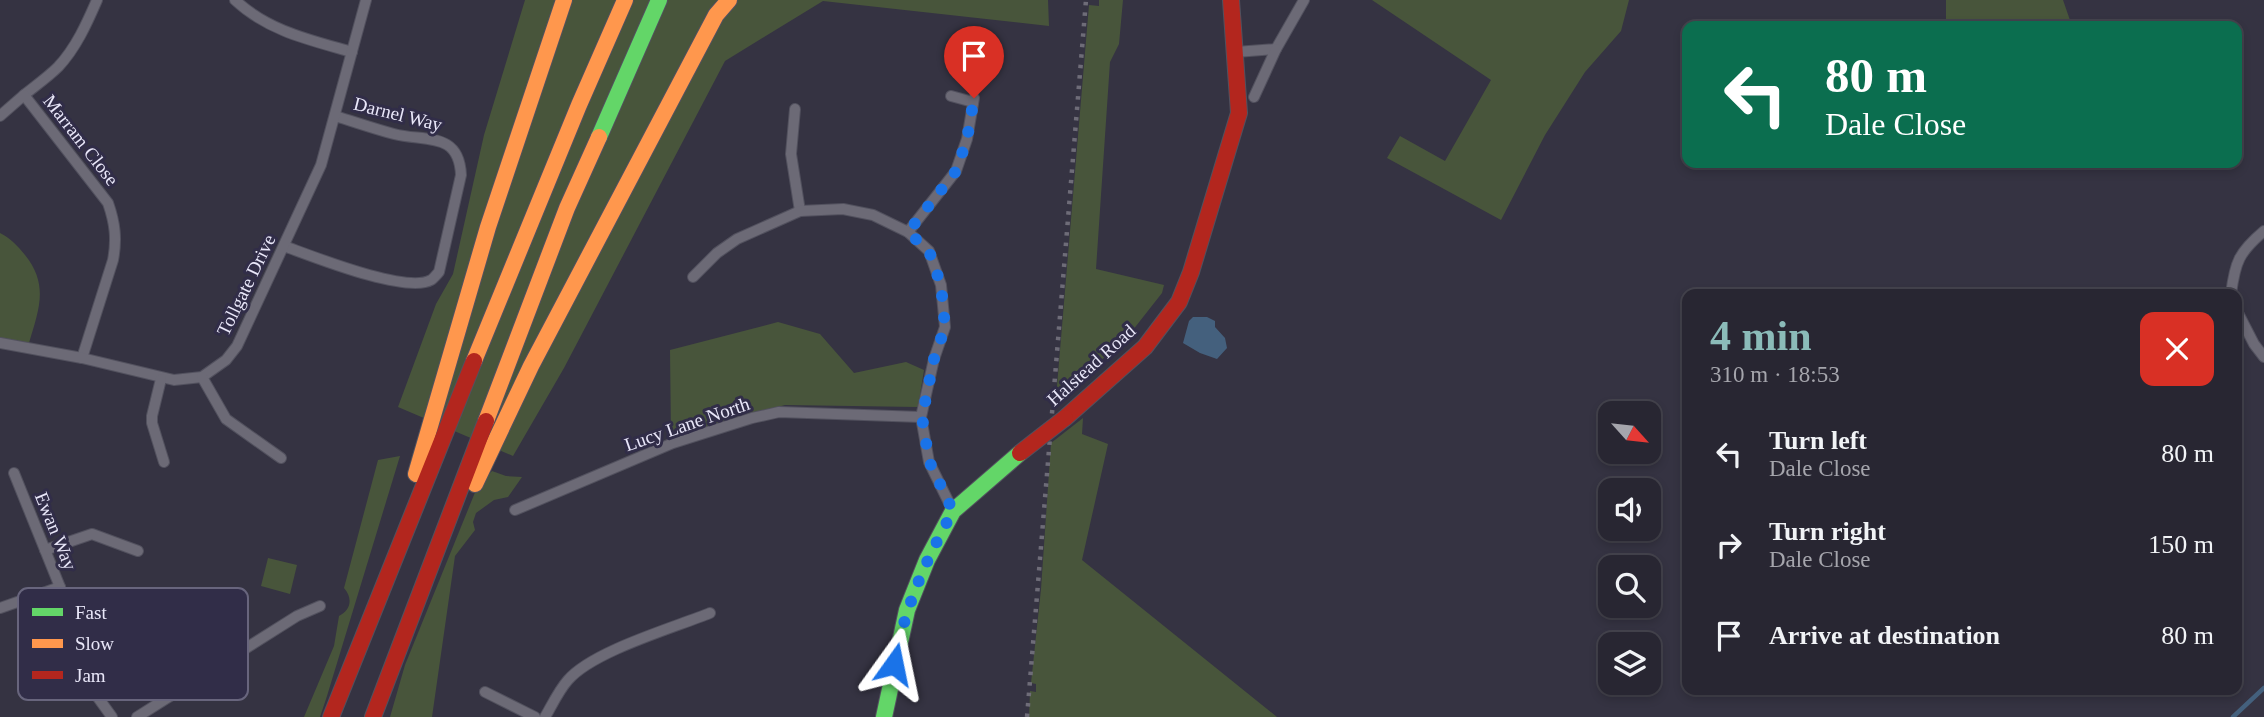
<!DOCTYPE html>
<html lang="en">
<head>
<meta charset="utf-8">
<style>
	body { margin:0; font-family:"Times New Roman",serif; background:#34323e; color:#f1f3f6; height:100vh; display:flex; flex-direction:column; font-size:26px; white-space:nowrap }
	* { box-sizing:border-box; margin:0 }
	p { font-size:23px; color:#a5a5ac }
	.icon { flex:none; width:38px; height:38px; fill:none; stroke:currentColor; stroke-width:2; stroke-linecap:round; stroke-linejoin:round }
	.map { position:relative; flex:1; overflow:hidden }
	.sheet { position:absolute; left:1682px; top:289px; width:560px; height:406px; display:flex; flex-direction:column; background:#282632; border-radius:14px; box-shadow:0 4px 10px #0003,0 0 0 2px #44434d }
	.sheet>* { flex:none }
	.banner { position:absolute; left:1682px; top:21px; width:560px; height:147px; border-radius:14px; box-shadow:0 4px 10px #0003,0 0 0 2px #44434d; background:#0b6e4f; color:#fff; overflow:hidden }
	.needle { width:46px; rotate:117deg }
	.controls { position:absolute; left:1598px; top:401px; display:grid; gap:14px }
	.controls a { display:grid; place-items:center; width:63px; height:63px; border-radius:14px; background:#282632; box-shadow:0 4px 10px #0003,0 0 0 2px #44434d; font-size:35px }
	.pin { position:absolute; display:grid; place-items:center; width:60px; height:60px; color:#fff; margin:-72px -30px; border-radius:50% 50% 50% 0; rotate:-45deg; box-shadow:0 0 7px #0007 }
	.pin .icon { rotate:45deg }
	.me { position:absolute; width:77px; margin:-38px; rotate:12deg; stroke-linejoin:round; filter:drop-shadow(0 0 5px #0008) }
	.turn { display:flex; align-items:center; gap:24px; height:147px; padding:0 28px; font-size:32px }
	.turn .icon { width:91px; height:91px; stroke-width:2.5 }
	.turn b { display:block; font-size:49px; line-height:60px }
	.round { display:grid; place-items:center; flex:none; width:74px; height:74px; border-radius:14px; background:#34323e }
	.head { display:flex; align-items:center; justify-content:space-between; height:119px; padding:0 28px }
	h1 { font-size:42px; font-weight:700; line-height:52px; color:#8bbbb9 }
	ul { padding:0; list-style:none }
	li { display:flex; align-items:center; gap:21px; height:91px; padding:0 28px }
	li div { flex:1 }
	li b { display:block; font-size:26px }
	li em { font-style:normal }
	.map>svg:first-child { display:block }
</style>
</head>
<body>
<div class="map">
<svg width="2264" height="717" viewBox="0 0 2264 717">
	<rect width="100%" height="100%" fill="#353342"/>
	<!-- green -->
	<g fill="#48553b">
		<path d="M 525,0 L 1048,0 L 1049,26 L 823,1 L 725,61 L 564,368 L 513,456 L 398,407 L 436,304 L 453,274 L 484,135 Z"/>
		<path d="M 1099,0 L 1123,0 L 1119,44 L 1110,62 L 1096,269 L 1164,285 L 1162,293 L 1125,340 L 1056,398 L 1089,5 L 1099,6 Z"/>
		<path d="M 1372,0 L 1629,0 L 1621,31 L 1585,72 L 1545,135 L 1501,220 L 1387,158 L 1400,136 L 1445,161 L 1491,80 Z"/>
		<path d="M 1946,0 L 2063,0 L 2072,26 L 1946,26 Z"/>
		<path d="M 0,233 C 10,238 18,246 25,255 C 49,285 39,309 29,343 L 0,338 Z"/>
		<path d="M 778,322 L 820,334 L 854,373 L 906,362 L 924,370 L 918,407 L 785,405 L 671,437 L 670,350 Z"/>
		<path d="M 1083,418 L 1082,434 L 1108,444 L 1082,560 L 1277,717 L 1029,717 L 1030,691 L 1036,692 L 1036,684 L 1031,683 L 1041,589 L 1051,443 Z"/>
		<path d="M 400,456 L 327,696 L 320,717 L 304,717 L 334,646 L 339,616 C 351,610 353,598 344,588 L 378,460 Z"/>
		<path d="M 492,471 L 506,476 L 522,477 L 508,497 L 494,500 L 476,513 L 473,522 L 475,530 L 455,556 L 432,717 L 390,717 L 405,665 L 478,485 Z"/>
		<path d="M 268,558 L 297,565 L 290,594 L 261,586 Z"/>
	</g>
	<!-- water -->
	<path fill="#44607d" d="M 1193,317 L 1207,317 L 1215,321 L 1215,327 L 1225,338 L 1227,348 L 1217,359 L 1200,353 L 1183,343 L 1189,321 Z"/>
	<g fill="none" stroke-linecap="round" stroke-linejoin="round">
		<!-- stream -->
		<path stroke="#44607d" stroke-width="4.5" d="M 2233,717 L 2264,688"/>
		<!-- street casing -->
		<g stroke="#52515e" stroke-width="12">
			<g id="street">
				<path d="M 235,0 C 268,31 310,40 352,52"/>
				<path d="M 1236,52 L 1276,49 L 1304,0"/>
				<path d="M 24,95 C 35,86 48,77 58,67 C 76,48 87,23 97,0"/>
				<path d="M 951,96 L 973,102"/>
				<path d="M 1254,97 L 1276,49"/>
				<path d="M 795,109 L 791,154 L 800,211"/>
				<path d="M 0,116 L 24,95 L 108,203 C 115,223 117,239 113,260 L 82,358"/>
				<path d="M 908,232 L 956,171 L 967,139 L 974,98"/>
				<path d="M 284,246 C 312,256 406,294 431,280 C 433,279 438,273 439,272 L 461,175 C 459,131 425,142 394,134 C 375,129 355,122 335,116"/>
				<path d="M 693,277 L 717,253 L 737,239 L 800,211 L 843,209 L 873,215 L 908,232 L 929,251 L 941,285 L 945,327 L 934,359 L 921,417 L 929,462 L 953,511"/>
				<path d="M 2231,294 C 2235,262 2239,252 2264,231"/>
				<path d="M 2236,309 L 2254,344 L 2264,357"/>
				<path d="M 0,343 L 82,358 L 174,380 L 202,377 L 226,360 L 237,346 L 321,165 L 366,0"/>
				<path d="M 202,377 L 226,419 L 281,458"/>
				<path d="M 161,379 L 152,416 L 152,423 L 164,462"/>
				<path d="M 14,473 L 60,587 L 86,681 L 112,717"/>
				<path d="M 515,510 L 673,443 L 752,418 L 779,412 L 921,417"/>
				<path d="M 45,550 L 92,534 L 138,551"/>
				<path d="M 0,608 L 60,587"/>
				<path d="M 485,692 L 535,717"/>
				<path d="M 137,717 L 297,616 L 320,606"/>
				<path d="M 545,717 C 552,705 559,690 568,680 C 593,651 673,628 710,613"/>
			</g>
		</g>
		<!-- fast casing -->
		<g stroke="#52515e" stroke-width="18">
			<g id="fast">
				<path d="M 599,137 L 659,0"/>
				<path d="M 884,717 L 907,610 L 927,560 L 953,511 L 1020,453"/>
			</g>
		</g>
		<!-- slow casing -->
		<g stroke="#52515e" stroke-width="18">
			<g id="slow">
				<path d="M 474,361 L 579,105 L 625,0"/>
				<path d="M 486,421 L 567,208 L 599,137"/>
				<path d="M 416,474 L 488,227 L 564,0"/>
				<path d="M 475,484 L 531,366 L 716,15 L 729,0"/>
			</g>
		</g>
		<!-- jam casing -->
		<g stroke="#52515e" stroke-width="18">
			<g id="jam">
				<path d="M 1065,418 L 1145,347 L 1179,302 L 1191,272 L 1239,113 L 1231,0"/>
				<path d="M 331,717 L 474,361"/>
				<path d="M 373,717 L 486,421"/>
			</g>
		</g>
		<!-- street -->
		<use href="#street" stroke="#6c6a76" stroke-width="10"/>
		<!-- fast -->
		<use href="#fast" stroke="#63d668" stroke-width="16"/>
		<!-- slow -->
		<use href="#slow" stroke="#ff974d" stroke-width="16"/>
		<!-- jam -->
		<use href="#jam" stroke="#b3261e" stroke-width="16"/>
		<!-- rail -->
		<path stroke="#6e6c78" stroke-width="4.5" stroke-dasharray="3.5 7" stroke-linecap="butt" d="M 1027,717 L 1086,0"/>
		<!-- jam-bridge casing -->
		<g stroke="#52515e" stroke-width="18" stroke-linecap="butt">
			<path id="jam-bridge" d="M 1020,453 L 1065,418"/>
		</g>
		<!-- jam-bridge -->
		<use href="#jam-bridge" stroke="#b3261e" stroke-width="16"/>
	</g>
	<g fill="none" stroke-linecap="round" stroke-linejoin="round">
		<!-- route -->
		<path stroke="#1a73e8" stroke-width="12" stroke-dasharray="0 21.6" d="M 894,664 C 906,605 924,564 953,511 L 929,461 L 922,417 L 934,359 L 945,327 L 941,285 L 929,251 L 908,232 L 956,171 L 967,139 L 974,98"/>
	</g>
	<g text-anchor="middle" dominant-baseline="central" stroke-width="6" stroke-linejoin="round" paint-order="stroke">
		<!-- street labels -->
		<g font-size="19" fill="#e9e7f9" stroke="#312d48">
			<text transform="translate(398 114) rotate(14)">Darnel Way</text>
			<text transform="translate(81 140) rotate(52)">Marram Close</text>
			<text transform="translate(246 285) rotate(-64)">Tollgate Drive</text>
			<text transform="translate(1091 365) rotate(-42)">Halstead Road</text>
			<text transform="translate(687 424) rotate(-19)">Lucy Lane North</text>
			<text transform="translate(56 531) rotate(68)">Ewan Way</text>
		</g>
	</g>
	<!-- legend -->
	<rect x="18" y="588" width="230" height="112" rx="10" fill="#312d48" stroke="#68657d" stroke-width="2"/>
	<rect x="32" y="608" width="31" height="8" fill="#63d668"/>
	<rect x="32" y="639" width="31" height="9" fill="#ff974d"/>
	<rect x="32" y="671" width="31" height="8" fill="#b3261e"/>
	<g font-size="19" fill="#e9e7f9">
		<text x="75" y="619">Fast</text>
		<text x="75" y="650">Slow</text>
		<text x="75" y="682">Jam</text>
	</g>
</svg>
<div class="controls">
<a><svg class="needle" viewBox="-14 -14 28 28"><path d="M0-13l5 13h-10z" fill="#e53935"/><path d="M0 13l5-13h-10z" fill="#a5a5ac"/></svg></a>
<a><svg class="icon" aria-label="sound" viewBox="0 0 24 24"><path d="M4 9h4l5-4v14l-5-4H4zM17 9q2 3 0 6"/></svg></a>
<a><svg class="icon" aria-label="search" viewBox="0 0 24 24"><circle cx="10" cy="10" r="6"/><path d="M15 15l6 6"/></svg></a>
<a><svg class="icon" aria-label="layers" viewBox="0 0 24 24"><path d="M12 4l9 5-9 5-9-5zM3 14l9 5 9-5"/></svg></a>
</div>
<div class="pin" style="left:974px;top:98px;background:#d93025"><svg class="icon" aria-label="arrive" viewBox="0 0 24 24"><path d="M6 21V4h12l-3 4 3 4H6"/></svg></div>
<svg class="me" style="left:894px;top:664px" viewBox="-20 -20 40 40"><path d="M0-17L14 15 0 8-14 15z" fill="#1a73e8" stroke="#fff" stroke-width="4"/></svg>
<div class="banner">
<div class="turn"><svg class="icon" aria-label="left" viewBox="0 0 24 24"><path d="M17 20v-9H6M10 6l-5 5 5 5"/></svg><div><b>80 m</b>Dale Close</div></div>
</div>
<section class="sheet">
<div class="head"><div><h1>4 min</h1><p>310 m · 18:53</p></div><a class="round" style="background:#d93025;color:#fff"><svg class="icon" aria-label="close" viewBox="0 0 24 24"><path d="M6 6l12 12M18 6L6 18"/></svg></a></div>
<ul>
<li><svg class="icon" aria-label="left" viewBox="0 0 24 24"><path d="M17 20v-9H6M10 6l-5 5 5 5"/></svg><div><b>Turn left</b><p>Dale Close</p></div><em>80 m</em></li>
<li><svg class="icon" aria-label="right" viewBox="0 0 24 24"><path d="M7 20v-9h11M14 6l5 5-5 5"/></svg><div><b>Turn right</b><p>Dale Close</p></div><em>150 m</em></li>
<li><svg class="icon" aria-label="arrive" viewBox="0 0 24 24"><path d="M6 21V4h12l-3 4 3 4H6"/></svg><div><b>Arrive at destination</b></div><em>80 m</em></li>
</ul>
</section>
</div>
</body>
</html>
